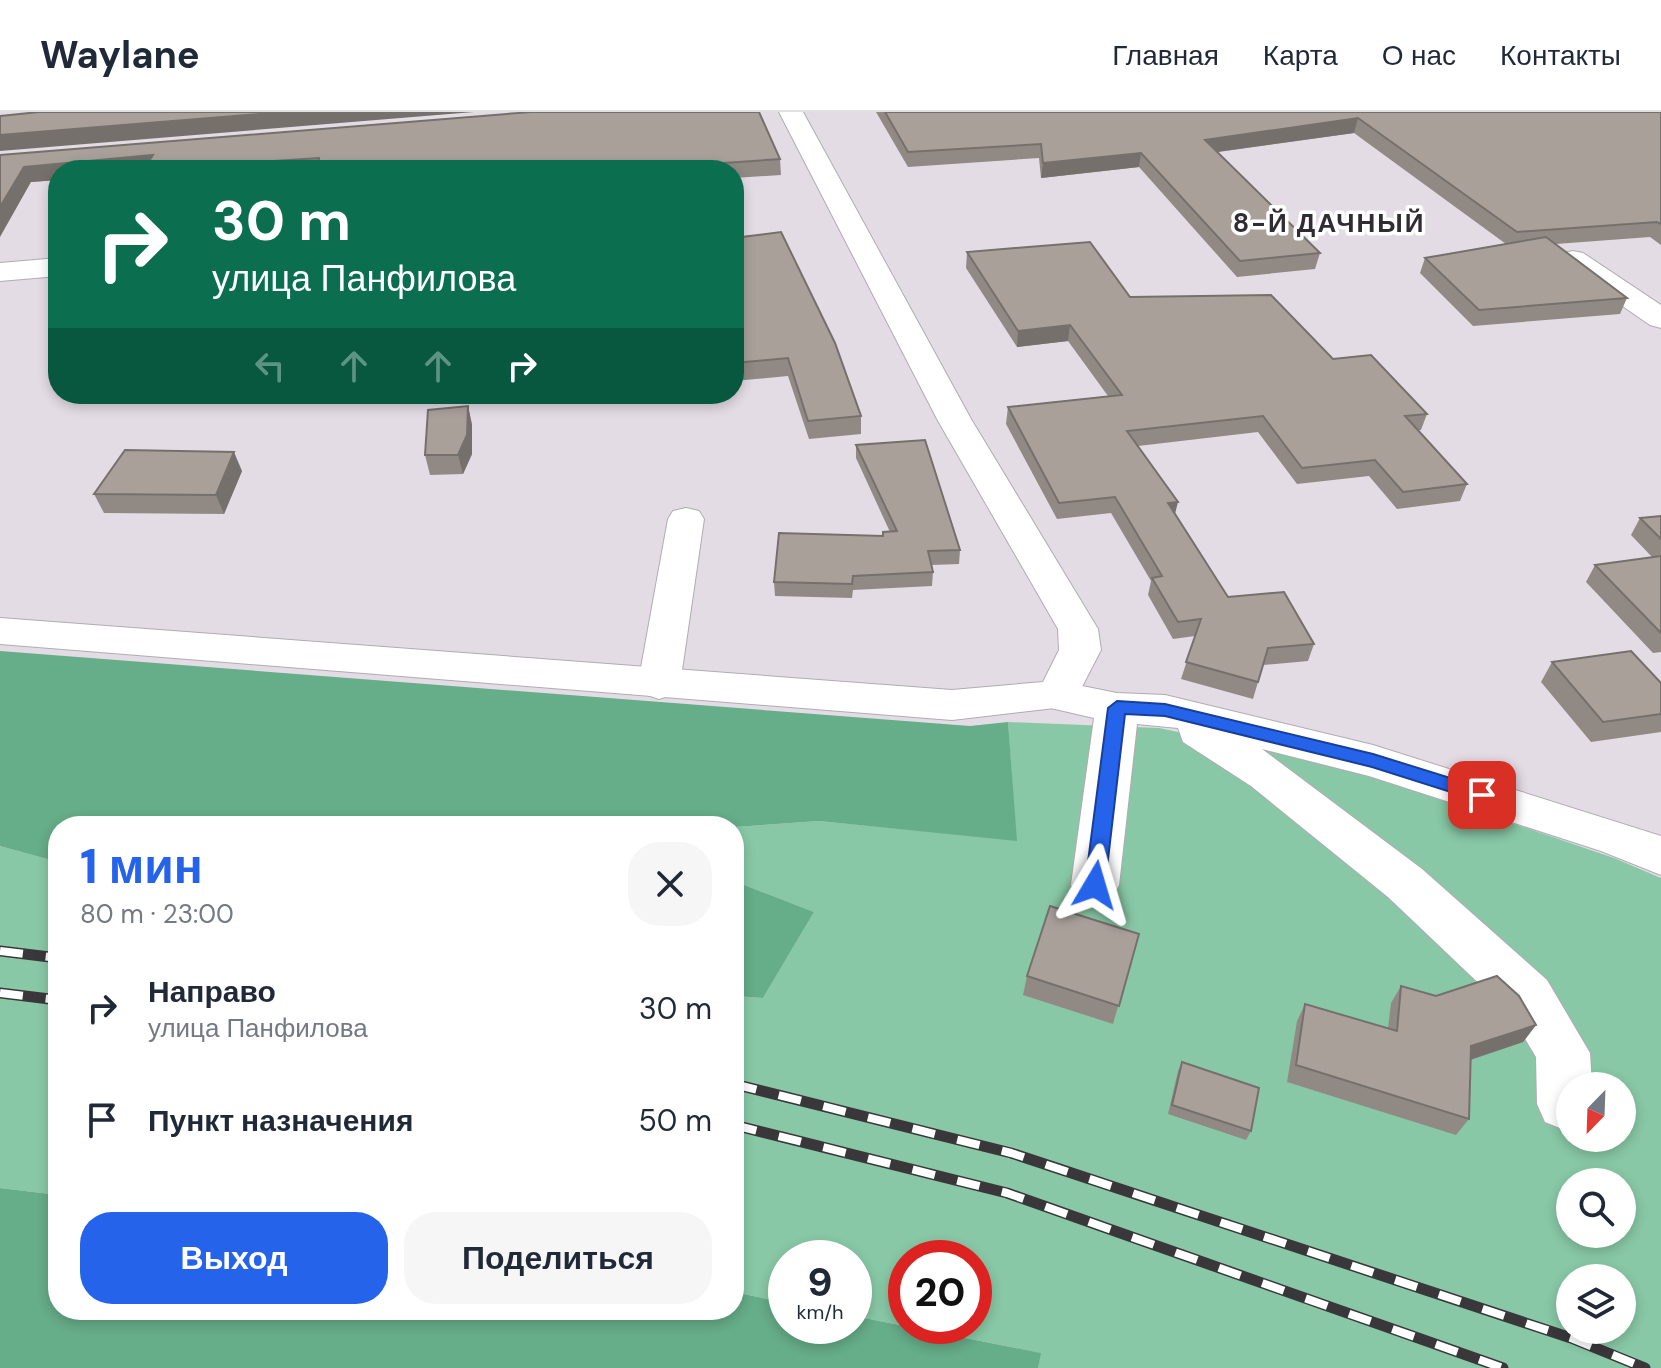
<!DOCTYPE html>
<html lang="ru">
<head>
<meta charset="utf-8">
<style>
	body { margin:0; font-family:"DM Sans",sans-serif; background:#f6f6f7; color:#1f2937; height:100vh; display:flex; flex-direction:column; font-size:30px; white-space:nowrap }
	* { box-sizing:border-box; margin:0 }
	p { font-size:26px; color:#747a83 }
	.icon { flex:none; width:44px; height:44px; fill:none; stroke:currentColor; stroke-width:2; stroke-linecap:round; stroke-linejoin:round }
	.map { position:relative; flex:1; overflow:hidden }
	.side { position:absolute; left:48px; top:704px; width:696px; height:504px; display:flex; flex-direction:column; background:#fff; border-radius:32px; box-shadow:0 4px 12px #0003 }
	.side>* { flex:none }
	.hud { position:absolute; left:48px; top:48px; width:696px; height:244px; border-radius:32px; box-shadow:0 4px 12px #0003; background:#0b6e4f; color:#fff; overflow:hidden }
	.needle { width:52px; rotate:203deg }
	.fabs { position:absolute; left:1556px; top:960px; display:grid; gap:16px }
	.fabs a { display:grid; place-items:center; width:80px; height:80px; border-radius:50%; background:#fff; box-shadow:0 4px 12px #0003; font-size:40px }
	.speed { position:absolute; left:768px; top:1128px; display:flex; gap:16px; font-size:40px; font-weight:700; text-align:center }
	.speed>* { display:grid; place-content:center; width:104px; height:104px; border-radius:50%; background:#fff; box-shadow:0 4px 12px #0003; line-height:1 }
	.speed small { font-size:20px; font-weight:400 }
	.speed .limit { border:12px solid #d22; background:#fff; color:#111 }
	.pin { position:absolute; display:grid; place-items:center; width:68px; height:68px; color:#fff; margin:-34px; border-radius:16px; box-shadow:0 4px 12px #0006 }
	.me { position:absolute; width:88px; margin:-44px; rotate:7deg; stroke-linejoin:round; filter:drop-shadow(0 0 6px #0008) }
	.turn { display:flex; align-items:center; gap:28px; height:168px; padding:0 32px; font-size:36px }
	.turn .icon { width:104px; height:104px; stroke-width:2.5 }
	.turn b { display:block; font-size:56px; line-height:68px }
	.lanes { display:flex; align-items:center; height:76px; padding:0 32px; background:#0003; justify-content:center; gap:40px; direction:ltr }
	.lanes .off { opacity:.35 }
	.round { display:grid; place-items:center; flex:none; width:84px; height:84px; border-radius:32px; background:#f6f6f7 }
	.summary { display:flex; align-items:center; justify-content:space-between; height:136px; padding:0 32px }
	h1 { font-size:48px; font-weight:800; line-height:60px; color:#2563eb }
	.action { display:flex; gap:16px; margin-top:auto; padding:16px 32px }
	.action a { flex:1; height:92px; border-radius:32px; background:#2563eb; color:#fff; font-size:32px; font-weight:800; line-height:92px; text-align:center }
	.action a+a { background:#f6f6f7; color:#1f2937 }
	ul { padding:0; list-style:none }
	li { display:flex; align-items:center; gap:24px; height:112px; padding:0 32px }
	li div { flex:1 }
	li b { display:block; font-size:30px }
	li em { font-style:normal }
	header { display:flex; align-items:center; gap:48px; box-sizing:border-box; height:112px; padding:0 40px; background:#fff; border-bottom:2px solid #e0e1e3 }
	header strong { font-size:38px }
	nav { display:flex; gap:44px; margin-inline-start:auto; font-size:28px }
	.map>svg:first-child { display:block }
</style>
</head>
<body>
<header>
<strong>Waylane</strong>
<nav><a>Главная</a><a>Карта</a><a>О нас</a><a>Контакты</a></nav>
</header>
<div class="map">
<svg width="1661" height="1256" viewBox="0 0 1661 1256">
	<rect width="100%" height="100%" fill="#e3dce5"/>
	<!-- green -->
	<g fill="#88c8a6" fill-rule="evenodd">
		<path d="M 1008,610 L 1159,616 L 1286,643 L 1371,663 L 1614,746 L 1661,766 L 1661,1256 L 1038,1256 L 1040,1241 L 854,1204 L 854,1146 L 786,1146 L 786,1191 L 734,1180 L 734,884 L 763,886 L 814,800 L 734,769 L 734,715 L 819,709 L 1016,728 ZM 1570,974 L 1622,974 L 1622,1026 L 1570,1026 ZM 1570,1070 L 1622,1070 L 1622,1122 L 1570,1122 ZM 906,1146 L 974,1146 L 974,1214 L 906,1214 ZM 1570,1166 L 1622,1166 L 1622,1218 L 1570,1218 Z"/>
		<path d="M 0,734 L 58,750 L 58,1083 L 0,1076 Z"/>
	</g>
	<!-- forest -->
	<g fill="#66ad89">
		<path d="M 0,539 L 970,614 L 1008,610 L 1017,729 L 819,709 L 734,715 L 58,714 L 58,750 L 0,734 Z"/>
		<path d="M 734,769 L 814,800 L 763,886 L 734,884 Z"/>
		<path d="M 0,1076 L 58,1083 L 58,1198 L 734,1198 L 734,1180 L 786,1191 L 786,1214 L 854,1214 L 854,1204 L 1041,1241 L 1038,1256 L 0,1256 Z"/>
	</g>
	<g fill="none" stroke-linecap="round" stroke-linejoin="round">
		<!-- minor casing -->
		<g stroke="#b1abb3" stroke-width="2">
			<g id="minor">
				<path d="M 1573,139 L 1583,141 L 1661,193 L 1661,216 L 1650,213 L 1563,153 L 1559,147 L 1563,141 Z"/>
				<path d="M 58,146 L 58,164 L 0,169 L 0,151 Z"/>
				<path d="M 686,396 L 699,399 L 704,407 L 680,572 L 674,582 L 659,587 L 644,582 L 638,572 L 668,407 L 673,399 Z"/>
				<path d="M 1057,569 L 1117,581 L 1165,583 L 1373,633 L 1661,724 L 1661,763 L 1601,739 L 1369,664 L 1262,637 L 1422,757 L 1547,868 L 1590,941 L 1592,974 L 1570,974 L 1570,1016 L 1565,1018 L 1545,1010 L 1537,992 L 1536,945 L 1509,900 L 1388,785 L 1251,674 L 1183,630 L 1178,616 L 1137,612 L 1119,773 L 1112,787 L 1095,792 L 1078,787 L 1071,773 L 1094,606 L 1042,594 L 1036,584 L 1042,574 Z"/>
			</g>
		</g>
		<!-- major casing -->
		<g stroke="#b1abb3" stroke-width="2">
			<path id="major" d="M 779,0 L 803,0 L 971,307 L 1098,517 L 1101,538 L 1072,594 L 952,608 L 0,532 L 0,506 L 952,578 L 1043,570 L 1059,538 L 1058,517 L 937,307 Z"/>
		</g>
		<!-- minor -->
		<use href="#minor" fill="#fff" fill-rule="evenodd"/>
		<!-- major -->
		<use href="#major" fill="#fff" fill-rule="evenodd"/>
		<!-- rail casing -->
		<g stroke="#3a373b" stroke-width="11">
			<g id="rail">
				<path d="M 0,839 L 58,846"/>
				<path d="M 0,881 L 58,888"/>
				<path d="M 734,972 L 1011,1041 L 1571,1226 L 1645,1256"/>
				<path d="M 734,1013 L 1007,1081 L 1503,1256"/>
			</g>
		</g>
		<!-- rail -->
		<use href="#rail" stroke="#fff" stroke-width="8" stroke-dasharray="23" stroke-linecap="butt"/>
	</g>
	<!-- wall -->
	<g fill="#918a84">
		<path d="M 876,0 L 1661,0 L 1661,133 L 1650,125 L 1556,132 L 1627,186 L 1620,202 L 1473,214 L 1420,161 L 1425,146 L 1506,132 L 1354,21 L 1218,40 L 1320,141 L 1315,157 L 1237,165 L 1139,55 L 1041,66 L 1039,46 L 908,55 Z"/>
		<path d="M 0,43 L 780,47 L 781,63 L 734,66 L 734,58 L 58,58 L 58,68 L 31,70 Z"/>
		<path d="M 734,126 L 861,304 L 861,322 L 809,327 L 788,264 L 734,269 Z"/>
		<path d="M 967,140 L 1130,185 L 1333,247 L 1427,302 L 1421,318 L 1418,318 L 1467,372 L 1460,389 L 1397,397 L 1369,364 L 1297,372 L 1258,320 L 1138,334 L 1175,402 L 1228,485 L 1314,532 L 1308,549 L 1263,553 L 1253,587 L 1181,567 L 1195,524 L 1173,527 L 1148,483 L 1151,469 L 1111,401 L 1057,407 L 1006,312 L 1008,295 L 1108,284 L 1068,229 L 1017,235 L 966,156 Z"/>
		<path d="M 468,294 L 472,313 L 472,342 L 463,362 L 430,363 L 425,343 Z"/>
		<path d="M 856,333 L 960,438 L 959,452 L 932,453 L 933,460 L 932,474 L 853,478 L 852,486 L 775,484 L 774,470 L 882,424 L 883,420 L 890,420 L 856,346 Z"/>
		<path d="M 242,359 L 224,402 L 104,401 L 94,382 Z"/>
		<path d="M 1661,404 L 1661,540 L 1653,541 L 1586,470 L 1595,453 L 1652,445 L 1631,423 L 1640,406 Z"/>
		<path d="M 1552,550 L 1661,571 L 1661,620 L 1591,630 L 1541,570 Z"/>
		<path d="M 1139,822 L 1113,912 L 1023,883 L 1027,864 Z"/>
		<path d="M 1401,874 L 1536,913 L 1523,930 L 1471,948 L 1469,1007 L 1456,1023 L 1287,970 L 1297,909 L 1305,892 L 1388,916 L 1391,891 Z"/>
		<path d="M 1182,950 L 1251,1019 L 1246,1028 L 1168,1002 L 1178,959 Z"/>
	</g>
	<!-- shaded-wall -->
	<g fill="#76706c">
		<path d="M 284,0 L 474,0 L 0,39 L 0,23 Z"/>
		<path d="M 1358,6 L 1354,21 L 1202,42 L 1205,28 Z"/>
		<path d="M 1141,41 L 1139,55 L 1041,66 L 1043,51 Z"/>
		<path d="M 153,43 L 158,58 L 58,58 L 58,68 L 31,70 L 0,125 L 0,95 L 24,55 Z"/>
		<path d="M 1070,213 L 1068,229 L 1017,235 L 1018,219 Z"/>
		<path d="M 468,294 L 472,313 L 472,342 L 463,362 L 458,343 Z"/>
		<path d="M 234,340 L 242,359 L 224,402 L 216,383 Z"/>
		<path d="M 1178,390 L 1174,406 L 1168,391 Z"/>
		<path d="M 1536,913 L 1523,930 L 1460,951 L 1471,934 Z"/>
	</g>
	<!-- building -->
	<g fill="#a9a09a" stroke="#76706c" stroke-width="2">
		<path d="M 39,0 L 284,0 L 0,23 L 0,4 Z"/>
		<path d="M 531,0 L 759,0 L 780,47 L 695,53 L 697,58 L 318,58 L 319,46 L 229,52 L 228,58 L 143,58 L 153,43 L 24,55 L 0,95 L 0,43 Z"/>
		<path d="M 885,0 L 1661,0 L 1661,112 L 1657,110 L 1517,120 L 1358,6 L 1205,28 L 1320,141 L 1240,149 L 1141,41 L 1043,51 L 1041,32 L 908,40 Z"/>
		<path d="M 781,120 L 835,231 L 861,304 L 808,309 L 788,246 L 734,251 L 734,126 Z"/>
		<path d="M 1546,125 L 1627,186 L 1479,198 L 1425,146 Z"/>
		<path d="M 1090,130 L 1130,185 L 1271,183 L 1333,247 L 1371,243 L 1427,302 L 1405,304 L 1467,372 L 1403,380 L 1375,348 L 1302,356 L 1263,304 L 1127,319 L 1178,390 L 1168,391 L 1228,485 L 1284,480 L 1314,532 L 1268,536 L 1258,570 L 1186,550 L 1201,507 L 1178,510 L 1152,466 L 1162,464 L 1115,385 L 1059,391 L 1008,295 L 1122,283 L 1070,213 L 1018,219 L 967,140 Z"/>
		<path d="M 468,294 L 467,323 L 458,343 L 425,343 L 428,298 Z"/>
		<path d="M 925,328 L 960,438 L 928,439 L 933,460 L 853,464 L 852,472 L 774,470 L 779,421 L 883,424 L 883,420 L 897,419 L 856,333 Z"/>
		<path d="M 125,338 L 234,340 L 216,383 L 94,382 Z"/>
		<path d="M 1661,404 L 1661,427 L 1640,406 Z"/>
		<path d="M 1661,444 L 1661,521 L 1595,453 Z"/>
		<path d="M 1631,539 L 1661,571 L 1661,602 L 1603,610 L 1552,550 Z"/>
		<path d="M 1050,794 L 1139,822 L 1119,894 L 1027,864 Z"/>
		<path d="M 1497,864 L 1519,884 L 1536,913 L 1471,934 L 1469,1007 L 1296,953 L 1305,892 L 1397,919 L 1401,874 L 1436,884 Z"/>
		<path d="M 1182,950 L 1259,976 L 1251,1019 L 1172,993 Z"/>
	</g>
	<!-- route -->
	<path fill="#2563eb" stroke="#184099" stroke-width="2" d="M 1117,589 L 1165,592 L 1373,642 L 1489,678 L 1491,683 L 1482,690 L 1372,655 L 1165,604 L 1125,602 L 1105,773 L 1095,781 L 1085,773 L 1108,596 Z"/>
	<g text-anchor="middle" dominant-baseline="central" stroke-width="7" stroke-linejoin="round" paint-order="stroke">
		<!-- far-district labels -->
		<g font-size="26" font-weight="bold" letter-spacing="2" fill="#312c33" stroke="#fff">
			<text x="1329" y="111">8-Й ДАЧНЫЙ</text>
		</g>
	</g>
</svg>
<div class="fabs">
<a><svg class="needle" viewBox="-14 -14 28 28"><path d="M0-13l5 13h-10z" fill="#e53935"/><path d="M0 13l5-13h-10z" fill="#747a83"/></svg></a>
<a><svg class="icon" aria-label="search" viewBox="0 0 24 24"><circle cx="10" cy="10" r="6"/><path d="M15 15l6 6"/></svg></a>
<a><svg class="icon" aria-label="layers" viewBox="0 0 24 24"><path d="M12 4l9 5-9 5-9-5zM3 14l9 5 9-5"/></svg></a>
</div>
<div class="speed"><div>9<small>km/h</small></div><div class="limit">20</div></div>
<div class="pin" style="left:1482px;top:683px;background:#d93025"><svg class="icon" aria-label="arrive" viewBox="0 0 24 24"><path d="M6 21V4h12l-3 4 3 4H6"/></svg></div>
<svg class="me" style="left:1095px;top:773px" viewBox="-20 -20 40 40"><path d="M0-17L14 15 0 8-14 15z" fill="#2563eb" stroke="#fff" stroke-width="4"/></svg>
<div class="hud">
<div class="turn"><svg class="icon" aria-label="right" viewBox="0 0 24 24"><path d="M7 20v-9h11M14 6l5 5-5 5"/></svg><div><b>30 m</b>улица Панфилова</div></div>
<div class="lanes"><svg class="icon off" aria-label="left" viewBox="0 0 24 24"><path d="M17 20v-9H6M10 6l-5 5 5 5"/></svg><svg class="icon off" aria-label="ahead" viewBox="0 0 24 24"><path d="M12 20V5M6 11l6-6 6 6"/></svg><svg class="icon off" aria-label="ahead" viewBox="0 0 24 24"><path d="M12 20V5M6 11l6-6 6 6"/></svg><svg class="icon" aria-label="right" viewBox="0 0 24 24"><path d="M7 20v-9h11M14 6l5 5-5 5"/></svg></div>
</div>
<section class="side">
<div class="summary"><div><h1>1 мин</h1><p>80 m · 23:00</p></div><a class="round"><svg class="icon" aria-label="close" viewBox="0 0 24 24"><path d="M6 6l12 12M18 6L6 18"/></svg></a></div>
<ul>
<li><svg class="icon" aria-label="right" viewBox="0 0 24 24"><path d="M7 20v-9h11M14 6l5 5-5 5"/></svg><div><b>Направо</b><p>улица Панфилова</p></div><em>30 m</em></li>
<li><svg class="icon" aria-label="arrive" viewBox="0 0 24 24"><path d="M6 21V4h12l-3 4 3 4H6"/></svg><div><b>Пункт назначения</b></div><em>50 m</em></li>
</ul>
<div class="action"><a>Выход</a><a>Поделиться</a></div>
</section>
</div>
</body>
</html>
